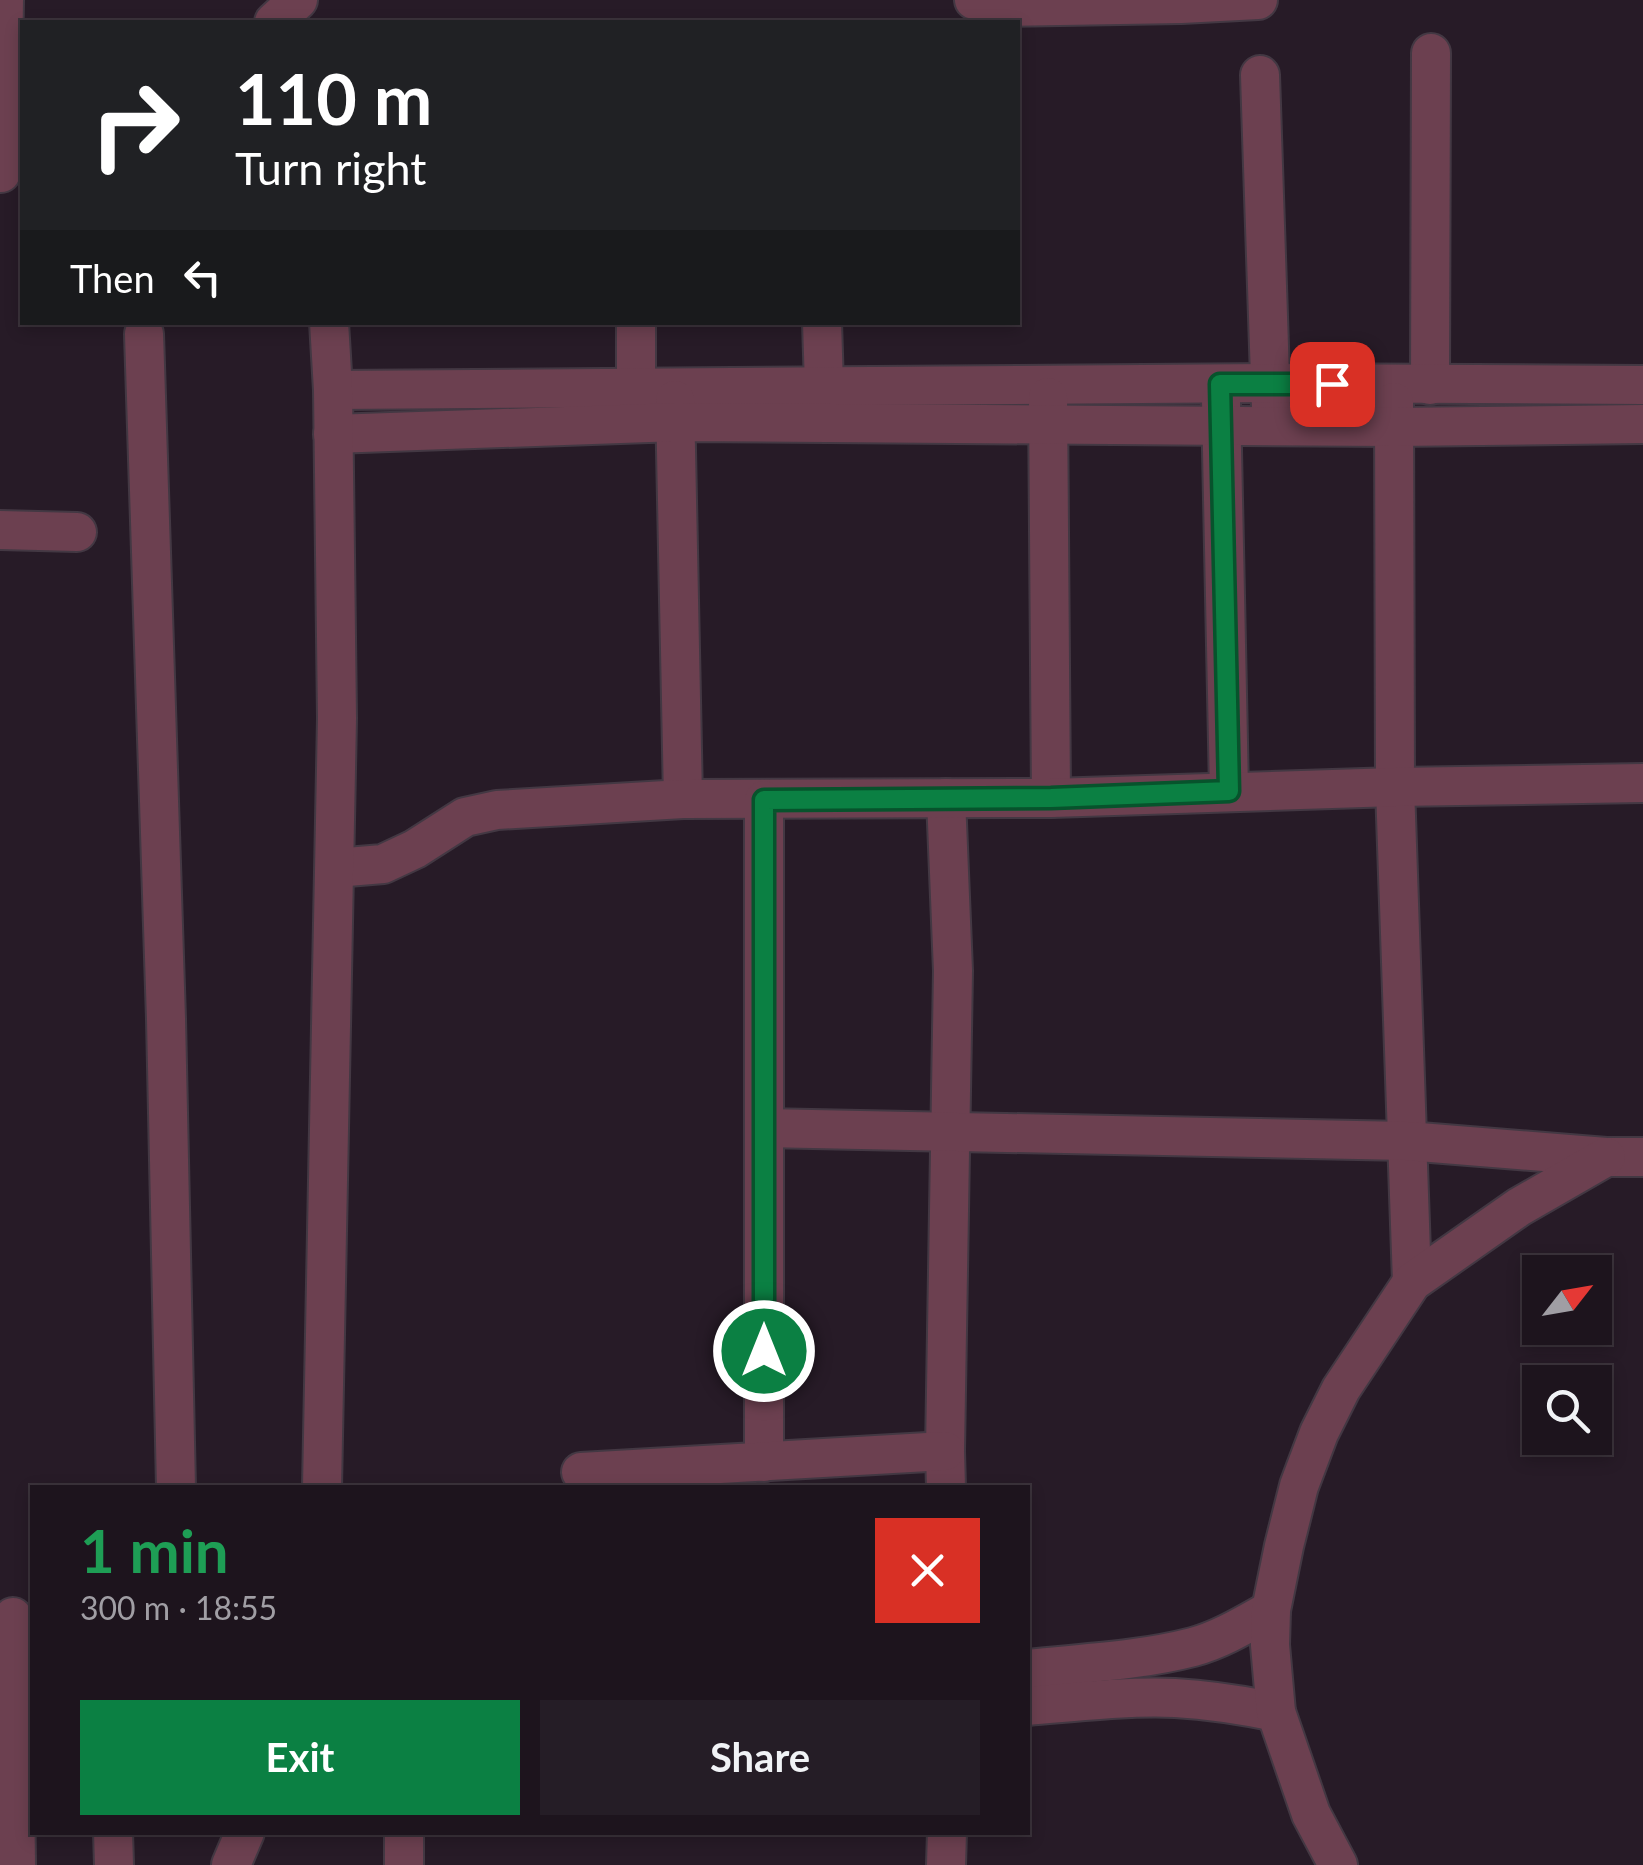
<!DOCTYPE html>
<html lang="en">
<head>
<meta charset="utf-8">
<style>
	body { margin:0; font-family:Lato,sans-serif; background:#251d26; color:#f1f3f6; height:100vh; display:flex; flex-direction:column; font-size:38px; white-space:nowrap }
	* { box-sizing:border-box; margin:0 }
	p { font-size:32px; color:#a09ea4 }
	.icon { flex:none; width:55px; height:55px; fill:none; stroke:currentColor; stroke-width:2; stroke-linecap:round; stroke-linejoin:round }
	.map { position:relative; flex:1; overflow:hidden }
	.side { position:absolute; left:30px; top:1485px; width:1000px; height:350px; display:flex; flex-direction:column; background:#1d141d; border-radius:0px; box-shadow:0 5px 15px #0003,0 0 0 2px #3b333b }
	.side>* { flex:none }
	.banner { position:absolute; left:20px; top:20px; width:1000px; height:305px; border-radius:0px; box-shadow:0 5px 15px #0003,0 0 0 2px #3b333b; background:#202124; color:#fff; overflow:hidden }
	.needle { width:65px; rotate:59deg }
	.buttons { position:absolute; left:1522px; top:1255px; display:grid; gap:20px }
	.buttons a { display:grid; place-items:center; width:90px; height:90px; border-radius:0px; background:#1d141d; box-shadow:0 5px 15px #0003,0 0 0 2px #3b333b; font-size:50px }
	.pin { position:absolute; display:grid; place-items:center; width:85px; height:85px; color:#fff; margin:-42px; border-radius:20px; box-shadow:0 5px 15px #0006 }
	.me { position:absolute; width:110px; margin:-55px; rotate:0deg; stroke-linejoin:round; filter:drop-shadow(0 0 8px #0008) }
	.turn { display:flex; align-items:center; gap:35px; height:210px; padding:0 50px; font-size:45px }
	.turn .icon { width:130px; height:130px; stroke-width:2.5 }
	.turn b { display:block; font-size:70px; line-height:85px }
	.then { display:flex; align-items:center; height:95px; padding:0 50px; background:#0003; gap:20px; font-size:38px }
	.round { display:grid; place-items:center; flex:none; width:105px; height:105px; border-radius:0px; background:#251d26 }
	.head { display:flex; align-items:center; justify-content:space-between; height:170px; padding:0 50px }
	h1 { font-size:60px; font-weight:700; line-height:75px; color:#1e9e55 }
	.button { display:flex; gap:20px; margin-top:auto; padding:20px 50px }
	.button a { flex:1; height:115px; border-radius:0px; background:#0b8043; color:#fff; font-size:40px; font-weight:700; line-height:115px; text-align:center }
	.button a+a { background:#251d26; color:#f1f3f6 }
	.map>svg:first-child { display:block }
</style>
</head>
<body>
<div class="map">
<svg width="1643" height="1865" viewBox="0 0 1643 1865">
	<rect width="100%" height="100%" fill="#271b27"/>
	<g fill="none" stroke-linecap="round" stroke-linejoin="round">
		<!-- minor casing -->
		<g stroke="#433843" stroke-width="42">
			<g id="minor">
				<path d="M 974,0 L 996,7 L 1181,4 L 1258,0"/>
				<path d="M 274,22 L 298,0"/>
				<path d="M 1260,75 L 1271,407"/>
				<path d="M 1,173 L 4,0"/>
				<path d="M 822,322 L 824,386"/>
				<path d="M 144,334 L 166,1019 L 176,1488"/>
				<path d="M 1430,385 L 1431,53"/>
				<path d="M 636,388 L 636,322"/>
				<path d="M 333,390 L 1270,383 L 1643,385"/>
				<path d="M 1048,397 L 1051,798"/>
				<path d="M 675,400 L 683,799"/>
				<path d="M 1221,401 L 1229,791"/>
				<path d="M 1394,402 L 1395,787 L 1412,1282"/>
				<path d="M 333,434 L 677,422 L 1395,427 L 1643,424"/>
				<path d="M 0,530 L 77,532"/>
				<path d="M 946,798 L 953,971 L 945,1451 L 946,1488"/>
				<path d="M 335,868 L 383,864 L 415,849 L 465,817 L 497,810 L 683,799 L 1051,798 L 1395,787 L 1643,783"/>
				<path d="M 764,1128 L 1407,1141 L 1606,1157 L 1643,1157"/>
				<path d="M 764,1462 L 764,800"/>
				<path d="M 581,1472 L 945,1451"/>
				<path d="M 322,1488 L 337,718 L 333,390 L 329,322"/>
				<path d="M 13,1617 L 16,1865"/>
				<path d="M 1028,1669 C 1082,1663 1139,1661 1193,1647 C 1220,1640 1246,1624 1271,1610"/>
				<path d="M 1028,1706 C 1077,1702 1126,1696 1175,1698 C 1210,1700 1242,1705 1276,1712"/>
				<path d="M 113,1832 L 114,1865"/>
				<path d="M 404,1832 L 404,1865"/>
				<path d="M 231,1865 L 245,1832"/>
				<path d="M 946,1865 L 947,1832"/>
				<path d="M 1338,1865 L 1311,1814 L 1276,1712 L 1270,1645 L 1271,1610 L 1284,1546 L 1299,1486 L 1319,1433 L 1341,1389 L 1412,1282 L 1519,1207 L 1606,1157"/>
			</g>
		</g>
		<!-- minor -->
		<use href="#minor" stroke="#6c4050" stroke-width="38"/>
	</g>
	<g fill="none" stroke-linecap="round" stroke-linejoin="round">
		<!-- route casing -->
		<g stroke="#07532c" stroke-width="25">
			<path id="route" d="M 764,1351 L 764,800 L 1051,798 L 1229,791 L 1220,384 L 1332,384"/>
		</g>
		<!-- route -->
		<use href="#route" stroke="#0b8043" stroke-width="18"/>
	</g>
</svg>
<div class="buttons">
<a><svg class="needle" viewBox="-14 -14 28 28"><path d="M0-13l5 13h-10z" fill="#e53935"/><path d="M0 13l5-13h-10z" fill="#a09ea4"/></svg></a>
<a><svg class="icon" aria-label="search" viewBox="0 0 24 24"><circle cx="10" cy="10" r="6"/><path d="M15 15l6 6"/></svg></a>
</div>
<div class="pin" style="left:1332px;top:384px;background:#d93025"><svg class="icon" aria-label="arrive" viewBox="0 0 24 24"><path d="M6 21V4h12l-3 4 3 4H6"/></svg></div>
<svg class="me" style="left:764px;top:1351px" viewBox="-20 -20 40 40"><circle r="17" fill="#0b8043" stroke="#fff" stroke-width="3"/><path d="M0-11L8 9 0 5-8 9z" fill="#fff"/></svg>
<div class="banner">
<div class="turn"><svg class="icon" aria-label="right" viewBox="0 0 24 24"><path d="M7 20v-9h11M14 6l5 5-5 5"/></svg><div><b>110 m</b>Turn right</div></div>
<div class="then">Then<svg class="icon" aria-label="left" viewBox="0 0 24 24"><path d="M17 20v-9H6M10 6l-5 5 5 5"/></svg></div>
</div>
<section class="side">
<div class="head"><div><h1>1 min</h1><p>300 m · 18:55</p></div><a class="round" style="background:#d93025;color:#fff"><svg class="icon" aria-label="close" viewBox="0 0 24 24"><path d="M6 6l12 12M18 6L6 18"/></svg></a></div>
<div class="button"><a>Exit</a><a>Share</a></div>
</section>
</div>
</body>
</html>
